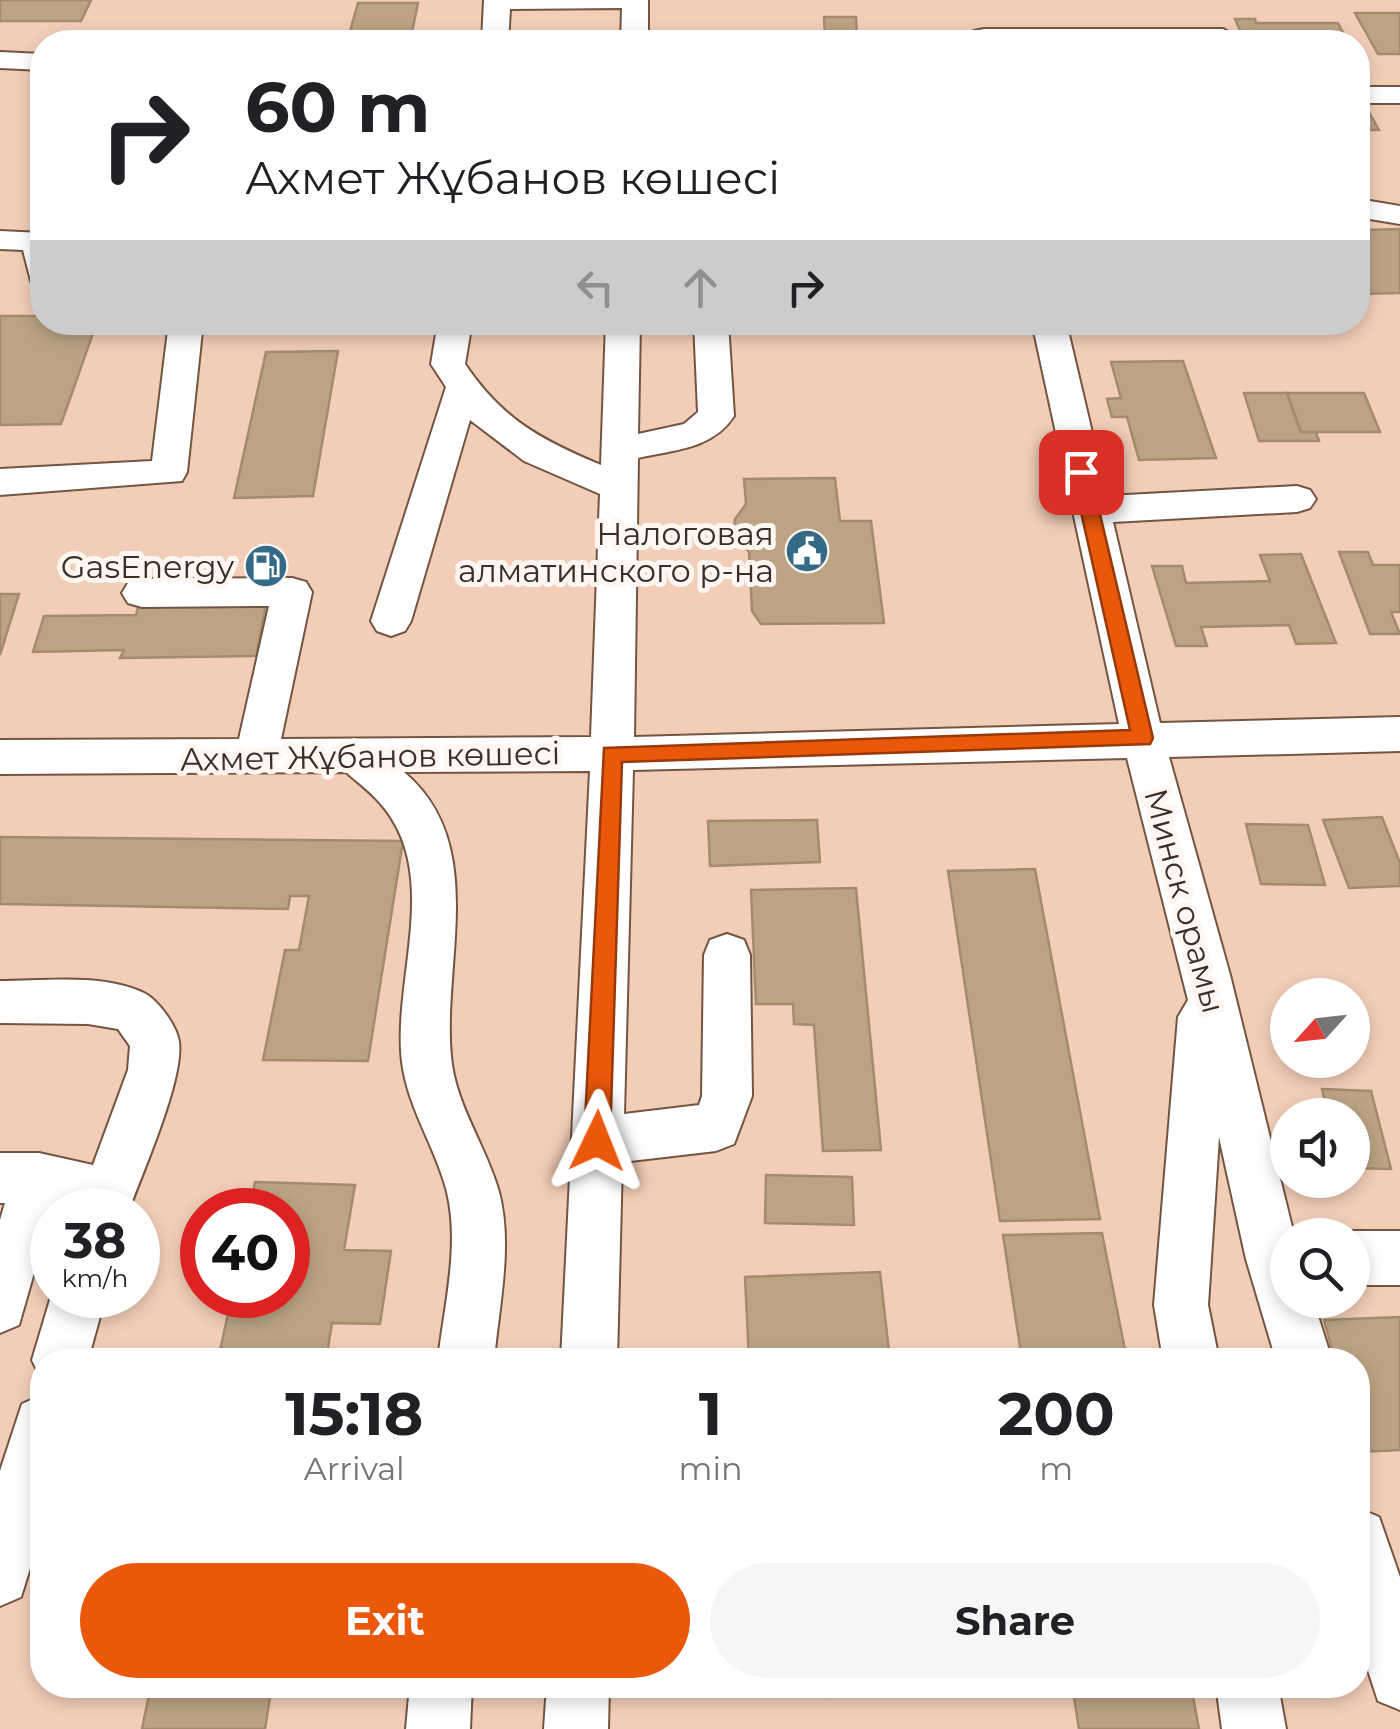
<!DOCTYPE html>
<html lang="en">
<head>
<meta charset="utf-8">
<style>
	body { margin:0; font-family:Montserrat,sans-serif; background:#f6f6f6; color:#202124; height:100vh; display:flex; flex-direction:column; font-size:38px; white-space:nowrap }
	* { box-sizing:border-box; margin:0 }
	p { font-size:32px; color:#757577 }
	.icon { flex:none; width:55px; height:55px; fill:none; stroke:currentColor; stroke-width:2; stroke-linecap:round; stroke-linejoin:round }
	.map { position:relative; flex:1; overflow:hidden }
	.sheet { position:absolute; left:30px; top:1348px; width:1340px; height:350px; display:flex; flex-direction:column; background:#fff; border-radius:40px; box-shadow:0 5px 15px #0003 }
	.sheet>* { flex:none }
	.banner { position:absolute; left:30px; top:30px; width:1340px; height:305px; border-radius:40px; box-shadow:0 5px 15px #0003; background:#fff; color:#202124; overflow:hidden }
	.needle { width:65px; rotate:243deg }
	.fabs { position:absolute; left:1270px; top:978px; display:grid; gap:20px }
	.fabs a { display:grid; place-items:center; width:100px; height:100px; border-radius:50%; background:#fff; box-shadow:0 5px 15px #0003; font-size:50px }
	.speed { position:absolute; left:30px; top:1188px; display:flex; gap:20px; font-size:50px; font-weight:700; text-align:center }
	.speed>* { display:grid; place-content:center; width:130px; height:130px; border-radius:50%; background:#fff; box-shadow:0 5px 15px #0003; line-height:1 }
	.speed small { font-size:25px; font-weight:400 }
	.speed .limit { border:15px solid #d22; background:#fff; color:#111 }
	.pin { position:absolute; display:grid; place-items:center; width:85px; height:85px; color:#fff; margin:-42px; border-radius:20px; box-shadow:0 5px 15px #0006 }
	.me { position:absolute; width:110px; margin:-55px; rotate:2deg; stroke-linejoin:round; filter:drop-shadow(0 0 8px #0008) }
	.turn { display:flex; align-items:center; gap:35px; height:210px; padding:0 50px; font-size:45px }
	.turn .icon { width:130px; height:130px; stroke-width:2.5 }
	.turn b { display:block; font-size:70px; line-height:85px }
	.lanes { display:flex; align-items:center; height:95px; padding:0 50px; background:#0003; justify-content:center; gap:50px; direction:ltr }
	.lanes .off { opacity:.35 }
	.eta { display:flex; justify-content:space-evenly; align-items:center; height:170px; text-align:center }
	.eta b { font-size:60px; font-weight:700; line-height:70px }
	.action { display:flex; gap:20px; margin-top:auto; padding:20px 50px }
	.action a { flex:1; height:115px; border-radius:60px; background:#ea580c; color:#fff; font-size:40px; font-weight:700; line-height:115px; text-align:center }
	.action a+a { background:#f6f6f6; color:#202124 }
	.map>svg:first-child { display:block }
</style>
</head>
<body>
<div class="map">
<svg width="1400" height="1729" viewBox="0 0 1400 1729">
	<rect width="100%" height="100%" fill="#f2ceb8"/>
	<!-- building -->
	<g fill="#bba384" stroke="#a38c6e" stroke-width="2.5">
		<path d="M 0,0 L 91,0 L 81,21 L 0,21 Z"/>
		<path d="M 358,3 L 418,3 L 410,42 L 347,42 Z"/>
		<path d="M 1355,13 L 1400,13 L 1400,54 L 1378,54 Z"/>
		<path d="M 824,17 L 856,17 L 857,38 L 825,37 Z"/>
		<path d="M 1235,19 L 1255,19 L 1256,23 L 1338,23 L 1348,42 L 1245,42 Z"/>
		<path d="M 1358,105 L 1365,105 L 1379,130 L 1358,130 Z"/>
		<path d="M 1358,220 L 1362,230 L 1400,229 L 1400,293 L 1358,294 Z"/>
		<path d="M 0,316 L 42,316 L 42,322 L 97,322 L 61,424 L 0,425 Z"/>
		<path d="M 338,351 L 313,496 L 234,498 L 266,352 Z"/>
		<path d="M 1183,361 L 1216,458 L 1139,460 L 1127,417 L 1112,417 L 1107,399 L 1121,398 L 1111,362 Z"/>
		<path d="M 1244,393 L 1287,393 L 1301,432 L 1316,432 L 1319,441 L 1259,441 Z"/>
		<path d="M 1287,393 L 1364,393 L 1380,432 L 1301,432 Z"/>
		<path d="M 835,478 L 840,521 L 871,521 L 884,623 L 761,624 L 752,611 L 749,552 L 733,533 L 735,519 L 746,504 L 744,479 Z"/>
		<path d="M 1339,552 L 1368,552 L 1373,565 L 1400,565 L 1400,612 L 1391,612 L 1400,634 L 1370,634 Z"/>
		<path d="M 1301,554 L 1336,643 L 1296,644 L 1289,625 L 1201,627 L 1207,646 L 1176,646 L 1152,566 L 1182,566 L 1186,583 L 1270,581 L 1260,555 Z"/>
		<path d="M 0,594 L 19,594 L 0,655 Z"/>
		<path d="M 266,605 L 256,656 L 120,658 L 124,650 L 33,652 L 44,616 L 136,615 L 138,607 Z"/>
		<path d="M 1382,817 L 1400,863 L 1400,886 L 1349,888 L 1323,820 Z"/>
		<path d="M 817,820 L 820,862 L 710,866 L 708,821 Z"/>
		<path d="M 1246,824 L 1308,825 L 1325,885 L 1261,884 Z"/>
		<path d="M 0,837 L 403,841 L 368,1061 L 263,1060 L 285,950 L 299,950 L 309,896 L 290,896 L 288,909 L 0,904 Z"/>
		<path d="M 1035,869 L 1100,1219 L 1000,1221 L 948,871 Z"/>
		<path d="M 856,888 L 881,1150 L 823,1151 L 814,1025 L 794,1024 L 793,1004 L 756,1004 L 751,890 Z"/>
		<path d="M 1322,1089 L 1371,1091 L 1391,1169 L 1352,1168 L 1352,1115 L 1328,1115 Z"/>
		<path d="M 766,1175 L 852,1177 L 854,1225 L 765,1223 Z"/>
		<path d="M 255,1182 L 355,1185 L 344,1250 L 391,1251 L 380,1324 L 332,1323 L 326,1360 L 218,1360 L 232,1295 L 288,1295 L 288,1210 L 249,1210 Z"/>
		<path d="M 1102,1233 L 1127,1360 L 1022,1360 L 1003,1235 Z"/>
		<path d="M 880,1272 L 890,1360 L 749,1360 L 745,1277 Z"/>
		<path d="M 1400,1317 L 1400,1450 L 1361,1452 L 1358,1439 L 1358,1360 L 1335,1360 L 1324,1320 Z"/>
		<path d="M 151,1685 L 272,1685 L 265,1729 L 142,1729 Z"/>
		<path d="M 828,1685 L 926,1685 L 927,1692 L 829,1697 Z"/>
		<path d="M 1072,1685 L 1191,1685 L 1199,1729 L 1079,1729 Z"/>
	</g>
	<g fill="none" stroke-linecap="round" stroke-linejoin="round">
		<!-- minor casing -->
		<g stroke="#735541" stroke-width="4">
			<g id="minor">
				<path d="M 484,0 L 648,0 L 648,42 L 621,42 L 622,8 L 510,9 L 508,42 L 482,42 Z"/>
				<path d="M 984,29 L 1223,29 L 1237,37 L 1233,42 L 974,42 L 970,37 L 974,31 Z"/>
				<path d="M 0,52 L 42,54 L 42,70 L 0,68 Z"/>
				<rect x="1358" y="87" width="42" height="16"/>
				<path d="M 1358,199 L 1400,206 L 1400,224 L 1358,217 Z"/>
				<path d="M 0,231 L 42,233 L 42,284 L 31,281 L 23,250 L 0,249 Z"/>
				<path d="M 169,322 L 203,322 L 187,472 L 182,481 L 0,495 L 0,469 L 152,461 Z"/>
				<path d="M 438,322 L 472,322 L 465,364 C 502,419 541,440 601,465 L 606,322 L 640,322 L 638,434 L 684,424 L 698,412 L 694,322 L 728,322 L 734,416 C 713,449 673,450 638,458 L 634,737 L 1119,724 L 1032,322 L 1066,322 L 1107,496 L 1297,486 L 1310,490 L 1316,499 L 1310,508 L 1297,512 L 1113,522 L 1160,723 L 1400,717 L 1400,751 L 1169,757 L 1230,975 L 1294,1235 L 1288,1235 L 1288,1300 L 1313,1300 L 1332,1360 L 1276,1360 L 1246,1259 L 1219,1137 L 1208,1305 L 1219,1360 L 1163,1360 L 1154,1305 L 1178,1017 L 1188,1000 L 1127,758 L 633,770 L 624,1114 L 699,1105 L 702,1096 L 704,955 L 710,940 L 727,934 L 744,940 L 750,955 L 752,1096 L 734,1144 L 716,1151 L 622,1162 L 617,1360 L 561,1360 L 590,771 L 404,772 C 489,844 442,962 451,1056 C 455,1105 486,1145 499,1192 C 513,1245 499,1306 494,1360 L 438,1360 C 444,1307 460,1246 447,1192 C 436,1148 408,1109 402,1062 C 392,979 443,874 380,803 C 370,791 357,782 346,772 L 0,774 L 0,740 L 239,739 L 269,606 L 142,607 L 128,603 L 122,593 L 128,583 L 142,579 L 292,578 L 306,582 L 312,592 L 281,739 L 591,737 L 600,494 L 524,461 L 470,420 L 411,621 L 405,631 L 391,636 L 377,631 L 371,621 L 446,387 L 431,364 Z"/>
				<path d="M 0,981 C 44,981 103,973 144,993 C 158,1000 177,1026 179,1042 C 184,1079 143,1171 129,1210 L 52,1210 L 19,1325 L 0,1333 L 0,1220 L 5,1203 L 0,1203 L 0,1153 L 39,1153 L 93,1165 L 128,1070 L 130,1046 L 118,1029 L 88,1024 L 0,1023 Z"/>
				<path d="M 1352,1231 L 1400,1231 L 1400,1285 L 1352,1285 L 1352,1235 L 1343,1235 Z"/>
				<path d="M 52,1293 L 106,1295 L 88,1360 L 42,1360 L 42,1381 L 32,1360 Z"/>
				<path d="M 42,1395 L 42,1530 L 21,1597 L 0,1606 L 0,1471 L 22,1404 Z"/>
				<path d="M 1358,1508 L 1379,1517 L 1400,1577 L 1400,1710 L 1378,1701 L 1358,1640 Z"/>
				<path d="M 410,1685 L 472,1685 L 470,1729 L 406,1729 Z"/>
				<path d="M 547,1685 L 609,1685 L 608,1729 L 544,1729 Z"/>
				<path d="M 1216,1685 L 1278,1685 L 1286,1729 L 1222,1729 Z"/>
			</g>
		</g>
		<!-- minor -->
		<use href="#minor" fill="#fff" fill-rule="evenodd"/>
	</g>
	<!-- route -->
	<path fill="#ea580c" stroke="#983908" stroke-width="2.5" d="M 1081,466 L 1090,472 L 1153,738 L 1150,744 L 622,762 L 610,1141 L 606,1150 L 597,1153 L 588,1150 L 584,1141 L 604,748 L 1130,730 L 1072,472 Z"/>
	<!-- icons -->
	<defs>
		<g id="civic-disc" transform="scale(2.25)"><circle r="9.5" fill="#356a86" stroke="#fdf6f1"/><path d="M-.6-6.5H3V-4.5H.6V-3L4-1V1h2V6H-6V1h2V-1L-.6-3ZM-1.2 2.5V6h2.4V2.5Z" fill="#fff"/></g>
		<g id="fuel-disc" transform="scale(2.25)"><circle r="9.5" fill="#356a86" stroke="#fdf6f1"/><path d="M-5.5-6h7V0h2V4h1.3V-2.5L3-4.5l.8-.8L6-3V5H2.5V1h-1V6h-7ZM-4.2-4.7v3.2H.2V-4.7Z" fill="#fff"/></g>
	</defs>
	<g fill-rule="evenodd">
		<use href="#civic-disc" x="807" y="551"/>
		<use href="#fuel-disc" x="266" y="566"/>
	</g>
	<g text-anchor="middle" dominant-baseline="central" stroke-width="10" stroke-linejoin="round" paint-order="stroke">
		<!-- poi labels -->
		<g font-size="32" fill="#3c2e25" stroke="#fdf6f1" text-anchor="end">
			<text x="774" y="533">Налоговая<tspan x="774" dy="37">алматинского р-на</tspan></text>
			<text x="234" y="566">GasEnergy</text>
		</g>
		<!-- street labels -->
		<g font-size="32" fill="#3c2e25" stroke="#fdf6f1">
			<text transform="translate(370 756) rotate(-1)">Ахмет Жұбанов көшесі</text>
			<text transform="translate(1185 901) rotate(75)">Минск орамы</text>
		</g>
	</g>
</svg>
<div class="fabs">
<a><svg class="needle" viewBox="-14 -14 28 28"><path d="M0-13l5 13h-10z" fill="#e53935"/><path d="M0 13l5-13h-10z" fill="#757577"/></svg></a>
<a><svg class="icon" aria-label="sound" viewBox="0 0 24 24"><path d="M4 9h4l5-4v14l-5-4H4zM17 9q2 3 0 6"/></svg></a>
<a><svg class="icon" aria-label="search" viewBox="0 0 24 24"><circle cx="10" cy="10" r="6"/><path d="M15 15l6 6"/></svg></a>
</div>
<div class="speed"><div>38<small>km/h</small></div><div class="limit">40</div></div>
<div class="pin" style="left:1081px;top:472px;background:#d93025"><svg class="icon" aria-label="arrive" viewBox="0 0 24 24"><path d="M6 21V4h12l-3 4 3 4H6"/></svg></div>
<svg class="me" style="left:597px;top:1141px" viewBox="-20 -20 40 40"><path d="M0-17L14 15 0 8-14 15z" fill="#ea580c" stroke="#fff" stroke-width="4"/></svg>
<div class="banner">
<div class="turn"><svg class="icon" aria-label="right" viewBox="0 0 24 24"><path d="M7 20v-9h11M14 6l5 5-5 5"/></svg><div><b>60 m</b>Ахмет Жұбанов көшесі</div></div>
<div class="lanes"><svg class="icon off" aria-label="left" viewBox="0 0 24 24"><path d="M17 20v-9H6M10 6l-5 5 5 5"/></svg><svg class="icon off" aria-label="ahead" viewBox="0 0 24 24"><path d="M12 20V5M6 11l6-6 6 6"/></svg><svg class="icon" aria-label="right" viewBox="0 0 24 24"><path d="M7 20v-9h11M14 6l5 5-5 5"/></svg></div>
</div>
<section class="sheet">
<div class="eta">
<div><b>15:18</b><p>Arrival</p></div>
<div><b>1</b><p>min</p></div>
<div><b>200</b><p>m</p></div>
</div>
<div class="action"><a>Exit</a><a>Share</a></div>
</section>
</div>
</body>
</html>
